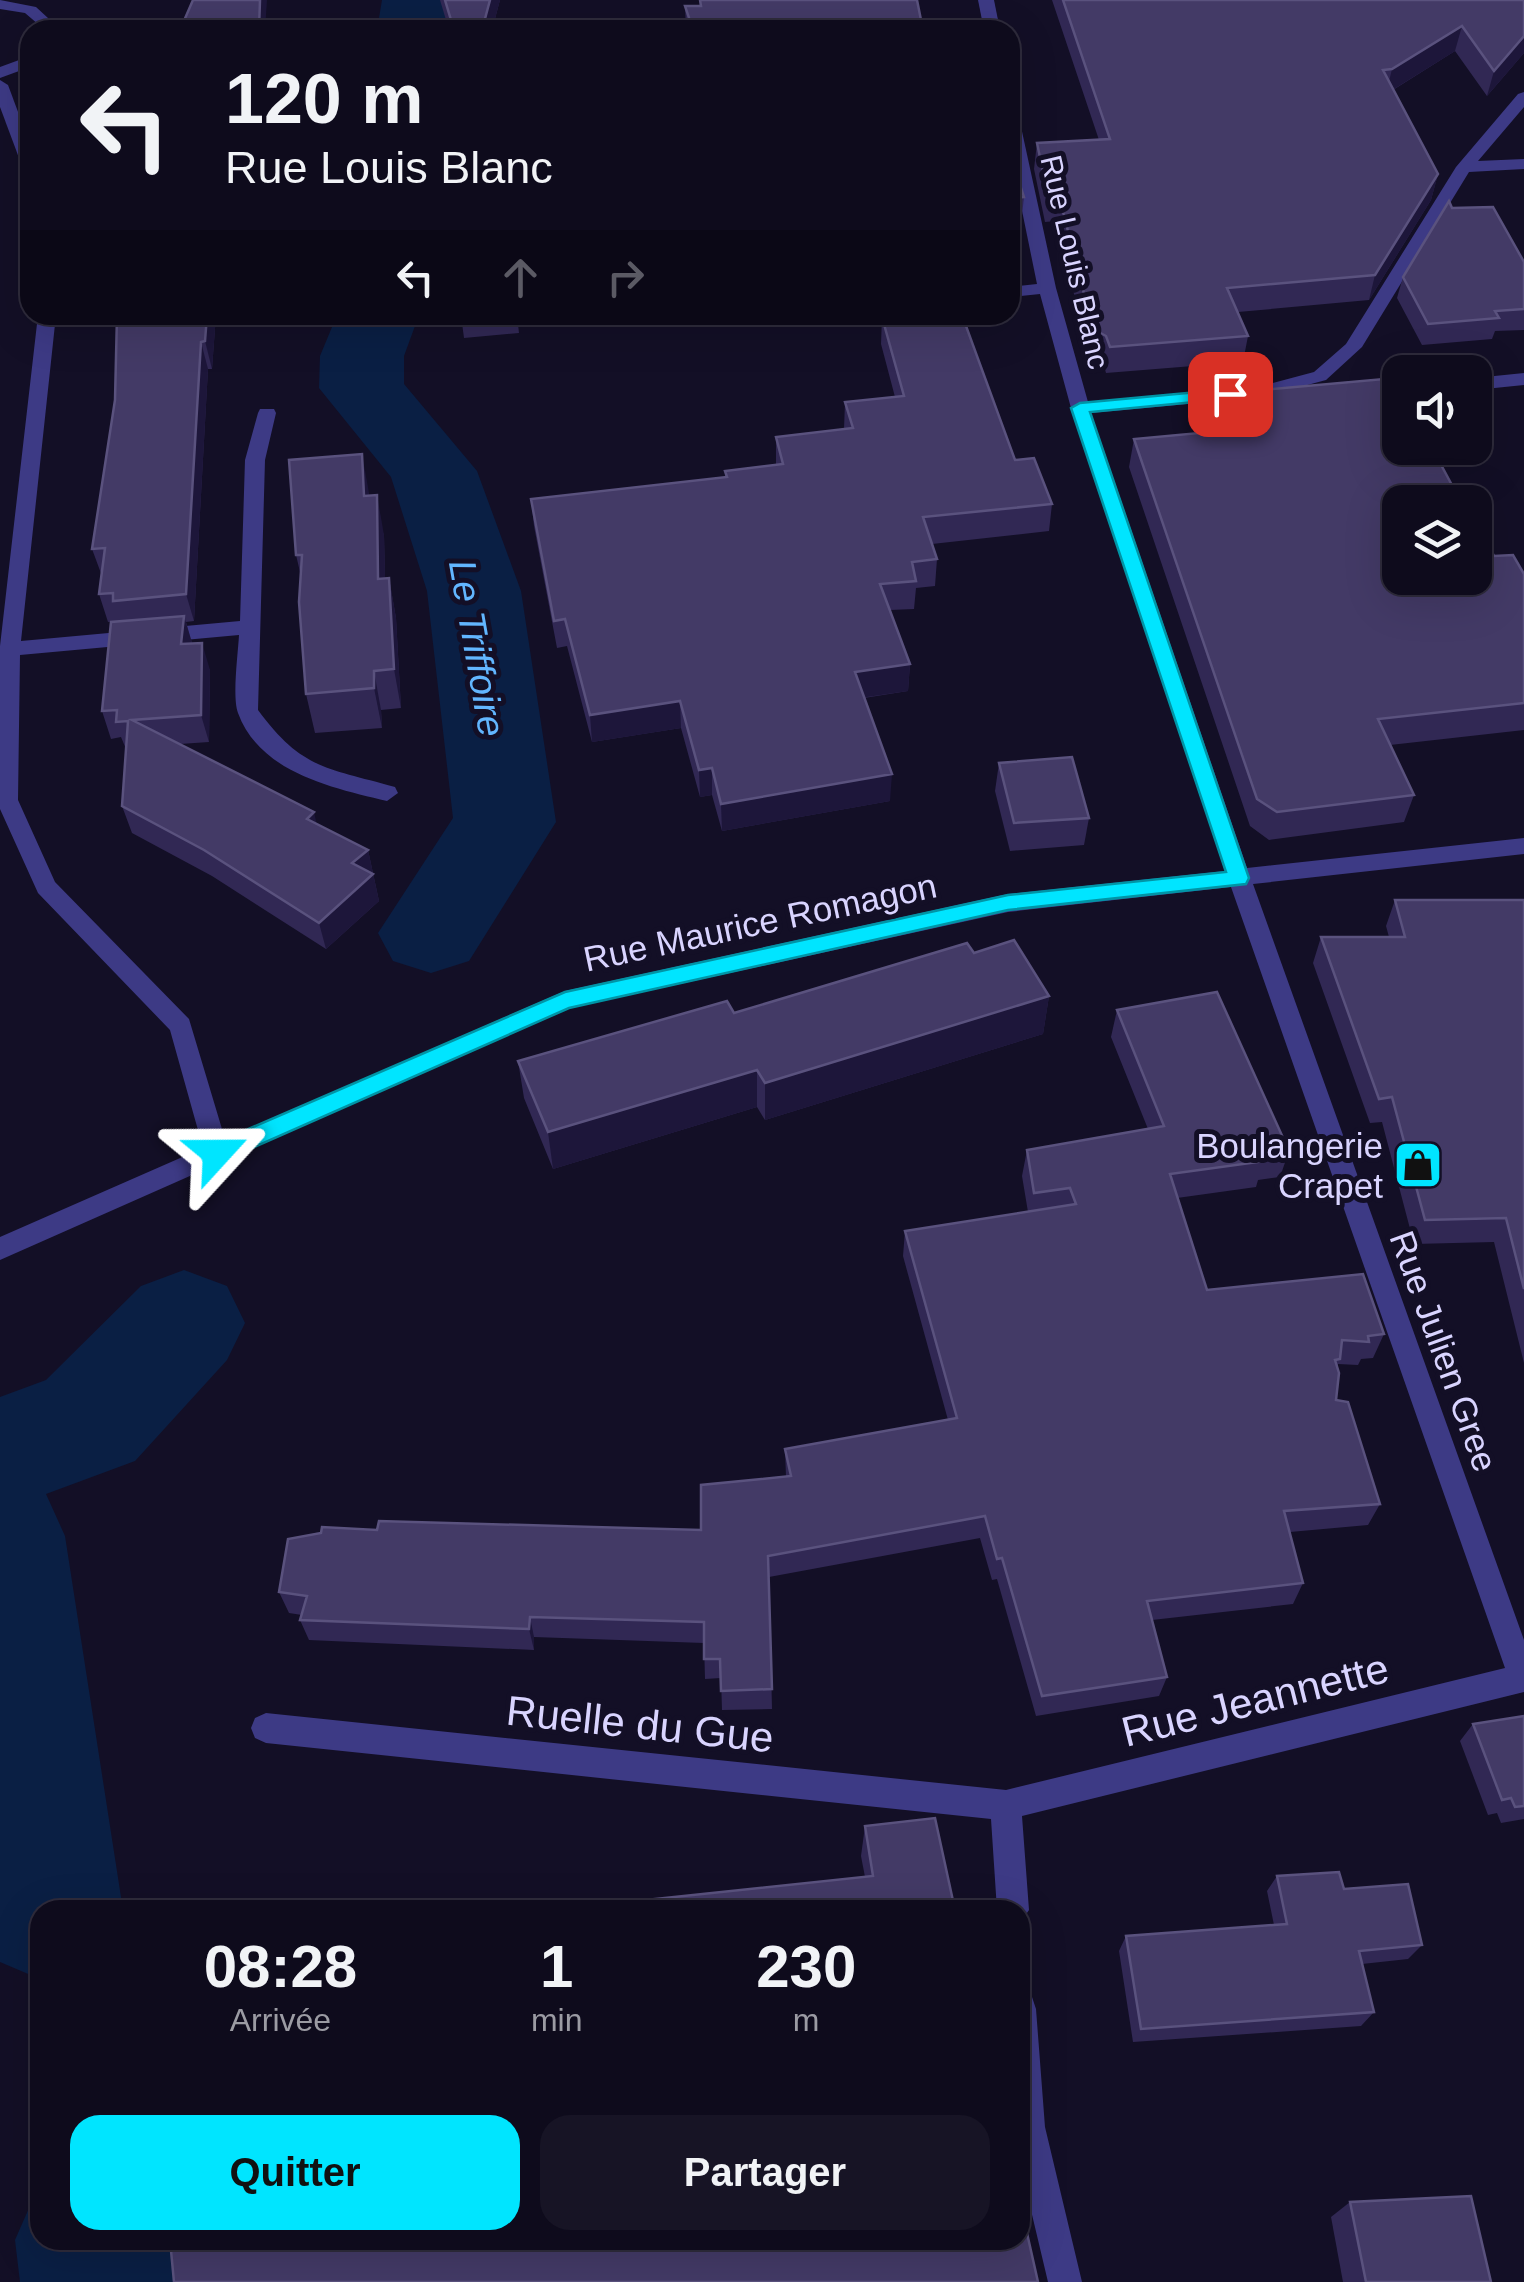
<!DOCTYPE html>
<html lang="fr">
<head>
<meta charset="utf-8">
<style>
	body { margin:0; font-family:Helvetica,sans-serif; background:#171425; color:#f1f3f6; height:100vh; display:flex; flex-direction:column; font-size:38px; white-space:nowrap }
	* { box-sizing:border-box; margin:0 }
	p { font-size:32px; color:#9b9ba3 }
	.icon { flex:none; width:55px; height:55px; fill:none; stroke:currentColor; stroke-width:2; stroke-linecap:round; stroke-linejoin:round }
	.map { position:relative; flex:1; overflow:hidden }
	.panel { position:absolute; left:30px; top:1900px; width:1000px; height:350px; display:flex; flex-direction:column; background:#0e0b1c; border-radius:30px; box-shadow:0 10px 40px #0002,0 0 0 2px #2e2b3b }
	.panel>* { flex:none }
	.top-card { position:absolute; left:20px; top:20px; width:1000px; height:305px; border-radius:30px; box-shadow:0 10px 40px #0002,0 0 0 2px #2e2b3b; background:#0e0b1c; color:#f1f3f6; overflow:hidden }
	.fabs { position:absolute; left:1382px; top:355px; display:grid; gap:20px }
	.fabs a { display:grid; place-items:center; width:110px; height:110px; border-radius:20px; background:#0e0b1c; box-shadow:0 10px 40px #0002,0 0 0 2px #2e2b3b; font-size:50px }
	.pin { position:absolute; display:grid; place-items:center; width:85px; height:85px; color:#fff; margin:-42px; border-radius:20px; box-shadow:0 5px 15px #0006 }
	.me { position:absolute; width:110px; margin:-55px; rotate:66deg; stroke-linejoin:round; filter:drop-shadow(0 0 8px #0008) }
	.turn { display:flex; align-items:center; gap:35px; height:210px; padding:0 40px; font-size:45px }
	.turn .icon { width:130px; height:130px; stroke-width:2.5 }
	.turn b { display:block; font-size:70px; line-height:85px }
	.lanes { display:flex; align-items:center; height:95px; padding:0 40px; background:#0003; justify-content:center; gap:50px; direction:ltr }
	.lanes .off { opacity:.35 }
	.eta { display:flex; justify-content:space-evenly; align-items:center; height:170px; text-align:center }
	.eta b { font-size:60px; font-weight:600; line-height:70px }
	.button { display:flex; gap:20px; margin-top:auto; padding:20px 40px }
	.button a { flex:1; height:115px; border-radius:30px; background:#00e5ff; color:#111; font-size:40px; font-weight:600; line-height:115px; text-align:center }
	.button a+a { background:#171425; color:#f1f3f6 }
	.map>svg:first-child { display:block }
</style>
</head>
<body>
<div class="map">
<svg width="1524" height="2282" viewBox="0 0 1524 2282">
	<rect width="100%" height="100%" fill="#130f26"/>
	<g fill="none" stroke-linecap="round" stroke-linejoin="round">
		<!-- river -->
		<g fill="#0a1f44" fill-rule="evenodd">
			<path d="M 382,0 L 452,0 L 447,30 L 377,30 Z"/>
			<path d="M 337,315 L 419,315 L 404,356 L 404,384 L 477,471 L 521,591 L 556,822 L 469,961 L 431,973 L 393,961 L 378,933 L 453,818 L 427,591 L 391,477 L 319,388 L 320,356 Z"/>
			<path d="M 184,1270 L 227,1286 L 245,1323 L 227,1360 L 135,1461 L 46,1494 L 65,1536 L 123,1910 L 40,1910 L 40,1979 L 0,1962 L 0,1397 L 46,1380 L 141,1286 Z"/>
			<path d="M 40,2183 L 40,2240 L 173,2240 L 180,2282 L 20,2282 L 15,2240 Z"/>
		</g>
		<!-- minor -->
		<g fill="#3d3a85" fill-rule="evenodd">
			<path d="M 0,0 L 36,7 L 61,30 L 45,30 L 25,13 L 0,9 Z"/>
			<path d="M 978,0 L 994,0 L 1000,30 L 984,30 Z"/>
			<path d="M 30,56 L 30,67 L 0,78 L 0,67 Z"/>
			<path d="M 0,80 L 8,85 L 30,144 L 30,171 L 22,166 L 0,107 Z"/>
			<path d="M 1524,92 L 1524,107 L 1478,161 L 1524,159 L 1524,169 L 1469,172 L 1362,347 L 1326,380 L 1263,397 L 1091,413 L 1247,868 L 1524,838 L 1524,854 L 1253,884 L 1524,1640 L 1524,1692 L 1022,1816 L 1029,1910 L 1020,1923 L 1020,1910 L 997,1910 L 991,1819 L 266,1743 L 255,1738 L 251,1728 L 255,1718 L 266,1713 L 1006,1790 L 1505,1668 L 1231,887 L 1008,912 L 570,1008 L 0,1260 L 0,1237 L 203,1148 L 170,1030 L 38,893 L 0,809 L 0,646 L 38,315 L 56,315 L 21,641 L 240,621 L 245,460 L 258,413 L 260,409 L 274,409 L 276,413 L 265,460 L 258,710 C 302,770 328,768 395,787 L 398,793 L 387,801 C 333,788 260,773 238,713 C 232,697 238,654 239,635 L 20,655 L 18,800 L 55,882 L 189,1019 L 225,1139 L 565,991 L 1008,894 L 1225,871 L 1071,408 L 1040,294 L 1010,297 L 1010,287 L 1037,284 L 1010,152 L 1010,108 L 1018,113 L 1056,288 L 1088,402 L 1262,386 L 1314,372 L 1346,344 L 1456,167 L 1518,94 Z"/>
			<path d="M 639,315 L 746,315 L 737,320 L 650,327 L 644,326 Z"/>
			<path d="M 1524,373 L 1524,385 L 1475,390 L 1475,378 Z"/>
			<path d="M 1358,382 L 1375,387 L 1400,385 L 1400,397 C 1382,398 1363,400 1349,388 Z"/>
			<path d="M 1020,1993 L 1032,1997 L 1036,2009 L 1045,2127 L 1082,2282 L 1048,2282 L 1020,2164 Z"/>
		</g>
	</g>
	<!-- wall -->
	<g fill="#312854">
		<path d="M 440,0 L 500,0 L 492,30 L 449,30 Z"/>
		<path d="M 1052,0 L 1524,0 L 1524,53 L 1487,96 L 1455,51 L 1393,90 L 1438,174 L 1431,200 L 1369,300 L 1238,312 L 1248,336 L 1243,362 L 1106,373 L 1103,362 L 1089,355 L 1056,221 L 1045,222 L 1034,169 L 1037,143 L 1099,140 Z"/>
		<path d="M 685,6 L 923,30 L 686,30 Z"/>
		<path d="M 1010,154 L 1024,197 L 1021,224 L 1010,225 Z"/>
		<path d="M 1452,208 L 1524,262 L 1524,330 L 1495,331 L 1492,339 L 1422,345 L 1397,298 L 1403,277 Z"/>
		<path d="M 216,315 L 212,369 L 208,369 L 194,621 L 186,622 L 192,643 L 210,670 L 209,742 L 180,744 L 317,824 L 368,850 L 379,901 L 326,949 L 212,876 L 132,833 L 122,806 L 126,749 L 121,737 L 111,739 L 102,711 L 119,621 L 108,622 L 99,594 L 102,576 L 92,549 Z"/>
		<path d="M 461,315 L 517,315 L 519,333 L 464,338 Z"/>
		<path d="M 882,317 L 1015,460 L 1052,504 L 1049,531 L 932,544 L 937,559 L 935,586 L 916,588 L 914,609 L 890,610 L 910,664 L 908,691 L 864,698 L 890,801 L 722,831 L 712,795 L 700,797 L 681,728 L 592,742 L 567,646 L 557,648 L 534,526 L 531,499 L 725,477 L 725,471 L 776,465 L 776,437 L 844,429 L 845,402 L 895,397 L 881,344 Z"/>
		<path d="M 1227,393 L 1400,448 L 1494,556 L 1524,574 L 1524,730 L 1390,745 L 1414,795 L 1404,822 L 1269,840 L 1250,826 L 1129,467 L 1134,439 L 1226,431 L 1222,421 Z"/>
		<path d="M 369,496 L 384,535 L 385,579 L 389,578 L 396,618 L 401,708 L 381,710 L 382,728 L 315,733 L 306,694 L 301,576 L 296,555 Z"/>
		<path d="M 999,763 L 1089,818 L 1084,845 L 1010,851 L 995,791 Z"/>
		<path d="M 1395,900 L 1524,900 L 1524,1363 L 1494,1242 L 1414,1244 L 1382,1122 L 1370,1123 L 1313,963 L 1321,937 L 1389,937 L 1386,926 Z"/>
		<path d="M 974,953 L 1049,996 L 1043,1034 L 765,1120 L 757,1107 L 553,1169 L 524,1098 L 518,1061 L 734,1013 Z"/>
		<path d="M 1117,1010 L 1289,1151 L 1280,1177 L 1258,1180 L 1256,1187 L 1177,1198 L 1207,1290 L 1384,1334 L 1373,1358 L 1361,1359 L 1358,1365 L 1338,1364 L 1336,1400 L 1380,1504 L 1368,1525 L 1290,1532 L 1303,1583 L 1293,1604 L 1152,1620 L 1167,1677 L 1159,1696 L 1036,1716 L 997,1579 L 992,1580 L 980,1538 L 769,1577 L 772,1709 L 722,1710 L 721,1678 L 705,1679 L 704,1643 L 534,1637 L 534,1650 L 309,1640 L 300,1620 L 302,1615 L 289,1613 L 279,1592 L 377,1530 L 701,1530 L 786,1477 L 785,1449 L 948,1420 L 903,1256 L 905,1231 L 1028,1212 L 1022,1176 L 1027,1150 L 1148,1129 L 1111,1037 Z"/>
		<path d="M 1524,1716 L 1524,1819 L 1501,1823 L 1497,1813 L 1488,1815 L 1460,1741 L 1473,1724 Z"/>
		<path d="M 865,1826 L 955,1910 L 865,1877 L 861,1856 Z"/>
		<path d="M 1277,1876 L 1344,1889 L 1422,1945 L 1408,1959 L 1362,1964 L 1374,2012 L 1361,2026 L 1133,2042 L 1119,1951 L 1126,1936 L 1274,1925 L 1267,1891 Z"/>
		<path d="M 1350,2202 L 1491,2282 L 1343,2282 L 1331,2217 Z"/>
	</g>
	<!-- shaded-wall -->
	<g fill="#1d163a">
		<path d="M 260,0 L 267,0 L 265,30 L 259,30 Z"/>
		<path d="M 490,0 L 500,0 L 492,30 L 482,30 Z"/>
		<path d="M 1462,26 L 1455,51 L 1386,94 L 1392,69 Z"/>
		<path d="M 1524,36 L 1524,53 L 1487,96 L 1494,71 Z"/>
		<path d="M 1438,174 L 1431,200 L 1369,300 L 1375,275 Z"/>
		<path d="M 207,315 L 216,315 L 212,369 L 205,341 Z"/>
		<path d="M 201,342 L 208,369 L 194,621 L 186,594 Z"/>
		<path d="M 362,454 L 369,493 L 371,536 L 364,496 Z"/>
		<path d="M 377,495 L 384,535 L 386,619 L 378,579 Z"/>
		<path d="M 389,578 L 396,618 L 401,708 L 394,669 Z"/>
		<path d="M 184,616 L 192,643 L 181,644 Z"/>
		<path d="M 202,643 L 210,670 L 209,742 L 201,715 Z"/>
		<path d="M 910,664 L 908,691 L 853,699 L 855,672 Z"/>
		<path d="M 374,671 L 381,710 L 382,728 L 374,688 Z"/>
		<path d="M 680,701 L 681,728 L 592,742 L 590,715 Z"/>
		<path d="M 712,768 L 712,795 L 700,797 L 699,770 Z"/>
		<path d="M 892,774 L 890,801 L 722,831 L 721,804 Z"/>
		<path d="M 314,812 L 320,839 L 307,819 Z"/>
		<path d="M 368,850 L 379,901 L 326,949 L 319,923 L 352,863 Z"/>
		<path d="M 1049,996 L 1043,1034 L 765,1120 L 765,1083 Z"/>
		<path d="M 757,1070 L 757,1107 L 553,1169 L 548,1132 Z"/>
		<path d="M 530,1617 L 534,1637 L 534,1650 L 529,1629 Z"/>
	</g>
	<!-- building -->
	<g fill="#433a66" stroke="#5a527e" stroke-width="2.5">
		<path d="M 193,0 L 260,0 L 259,30 L 180,30 Z"/>
		<path d="M 445,0 L 490,0 L 482,30 L 454,30 Z"/>
		<path d="M 700,0 L 917,0 L 923,30 L 693,30 L 685,6 L 701,6 Z"/>
		<path d="M 1063,0 L 1524,0 L 1524,36 L 1494,71 L 1462,26 L 1392,69 L 1383,70 L 1438,174 L 1375,275 L 1227,288 L 1248,336 L 1110,347 L 1106,336 L 1093,329 L 1059,196 L 1048,196 L 1037,143 L 1110,139 Z"/>
		<path d="M 1010,154 L 1024,197 L 1010,198 Z"/>
		<path d="M 1449,201 L 1452,208 L 1493,207 L 1524,262 L 1524,309 L 1495,311 L 1499,318 L 1428,324 L 1403,277 Z"/>
		<path d="M 117,315 L 207,315 L 205,341 L 201,342 L 186,594 L 113,601 L 113,593 L 99,594 L 105,548 L 92,549 L 115,400 Z"/>
		<path d="M 912,315 L 962,315 L 1015,460 L 1034,458 L 1052,504 L 923,517 L 937,559 L 912,562 L 916,581 L 880,584 L 910,664 L 855,672 L 892,774 L 721,804 L 712,768 L 699,770 L 680,701 L 590,715 L 565,619 L 554,621 L 531,499 L 727,477 L 725,471 L 783,464 L 776,437 L 853,428 L 845,402 L 904,396 L 882,317 Z"/>
		<path d="M 1384,379 L 1400,408 L 1400,448 L 1432,448 L 1461,502 L 1400,502 L 1400,578 L 1475,578 L 1475,529 L 1482,542 L 1487,542 L 1494,556 L 1513,555 L 1524,574 L 1524,703 L 1378,719 L 1414,795 L 1277,812 L 1257,799 L 1134,439 L 1243,429 L 1227,393 Z"/>
		<path d="M 362,454 L 364,496 L 377,495 L 378,579 L 389,578 L 394,669 L 374,671 L 374,688 L 306,694 L 299,602 L 302,555 L 296,555 L 289,460 Z"/>
		<path d="M 184,616 L 181,644 L 202,643 L 201,715 L 132,720 L 314,812 L 307,819 L 368,850 L 352,863 L 373,874 L 319,923 L 204,850 L 122,806 L 128,721 L 116,722 L 117,710 L 102,711 L 111,622 Z"/>
		<path d="M 1072,757 L 1089,818 L 1014,823 L 999,763 Z"/>
		<path d="M 1395,900 L 1524,900 L 1524,1289 L 1506,1218 L 1425,1220 L 1392,1097 L 1379,1099 L 1321,937 L 1405,937 Z"/>
		<path d="M 1014,940 L 1049,996 L 765,1083 L 757,1070 L 548,1132 L 518,1061 L 727,1001 L 734,1013 L 967,943 L 974,953 Z"/>
		<path d="M 1217,992 L 1289,1151 L 1263,1156 L 1265,1161 L 1170,1174 L 1207,1290 L 1363,1274 L 1384,1334 L 1368,1336 L 1369,1342 L 1342,1340 L 1340,1359 L 1335,1360 L 1339,1373 L 1336,1400 L 1348,1402 L 1380,1504 L 1284,1511 L 1303,1583 L 1147,1601 L 1167,1677 L 1042,1696 L 1002,1558 L 997,1559 L 985,1516 L 768,1556 L 772,1689 L 721,1691 L 720,1659 L 704,1659 L 704,1622 L 530,1617 L 529,1629 L 300,1620 L 307,1596 L 279,1592 L 288,1539 L 321,1533 L 322,1527 L 377,1530 L 379,1521 L 701,1530 L 701,1485 L 791,1476 L 785,1449 L 957,1418 L 905,1231 L 1076,1204 L 1070,1188 L 1034,1193 L 1027,1150 L 1164,1126 L 1117,1010 Z"/>
		<path d="M 1524,1716 L 1524,1806 L 1515,1807 L 1511,1798 L 1502,1800 L 1473,1724 Z"/>
		<path d="M 935,1818 L 955,1910 L 551,1910 L 873,1876 L 865,1826 Z"/>
		<path d="M 1339,1872 L 1344,1889 L 1408,1884 L 1422,1945 L 1359,1951 L 1374,2012 L 1141,2029 L 1126,1936 L 1287,1924 L 1277,1876 Z"/>
		<path d="M 1471,2196 L 1491,2282 L 1366,2282 L 1350,2202 Z"/>
		<path d="M 1020,2202 L 1038,2282 L 174,2282 L 170,2240 L 1020,2240 Z"/>
	</g>
	<!-- route -->
	<path fill="#00e5ff" stroke="#0095a6" stroke-width="2.5" d="M 1230,389 L 1239,394 L 1236,398 L 1090,412 L 1249,878 L 1246,884 L 1008,910 L 569,1008 L 225,1160 L 209,1160 L 206,1153 L 209,1146 L 565,992 L 1008,895 L 1226,872 L 1071,408 L 1080,403 Z"/>
	<!-- icons -->
	<defs>
		<g id="shop-square" transform="scale(2.5)"><rect x="-9" y="-9" width="18" height="18" rx="4" fill="#00e5ff" stroke="#130f26"/><path d="M-5-2.5h2.3a2.7 3.5 0 0 1 5.4 0H5L5.5 6h-11ZM-1.5-2.5h3a1.5 2.3 0 0 0-3 0Z" fill="#111"/></g>
	</defs>
	<g fill-rule="evenodd">
		<use href="#shop-square" x="1418" y="1165"/>
	</g>
	<g text-anchor="middle" dominant-baseline="central" stroke-width="10" stroke-linejoin="round" paint-order="stroke">
		<!-- far-street labels -->
		<g font-size="30" fill="#d9d4ff" stroke="#130f26">
			<text transform="translate(1075 262) rotate(77)">Rue Louis Blanc</text>
		</g>
		<!-- street labels -->
		<g font-size="35" fill="#d9d4ff" stroke="#130f26">
			<text transform="translate(760 922) rotate(-12)">Rue Maurice Romagon</text>
			<text transform="translate(1444 1351) rotate(70)">Rue Julien Gree</text>
		</g>
		<!-- poi labels -->
		<g font-size="35" fill="#d9d4ff" stroke="#130f26" text-anchor="end">
			<text x="1383" y="1145">Boulangerie<tspan x="1383" dy="40">Crapet</tspan></text>
		</g>
		<!-- water labels -->
		<g font-size="38" font-style="italic" fill="#62b6ff" stroke="#130f26">
			<text transform="translate(477 648) rotate(80)">Le Triffoire</text>
		</g>
		<!-- near-street labels -->
		<g font-size="42" fill="#d9d4ff" stroke="#130f26">
			<text transform="translate(1255 1700) rotate(-14)">Rue Jeannette</text>
			<text transform="translate(640 1724) rotate(6)">Ruelle du Gue</text>
		</g>
	</g>
</svg>
<div class="fabs">
<a><svg class="icon" aria-label="sound" viewBox="0 0 24 24"><path d="M4 9h4l5-4v14l-5-4H4zM17 9q2 3 0 6"/></svg></a>
<a><svg class="icon" aria-label="layers" viewBox="0 0 24 24"><path d="M12 4l9 5-9 5-9-5zM3 14l9 5 9-5"/></svg></a>
</div>
<div class="pin" style="left:1230px;top:394px;background:#d93025"><svg class="icon" aria-label="arrive" viewBox="0 0 24 24"><path d="M6 21V4h12l-3 4 3 4H6"/></svg></div>
<svg class="me" style="left:217px;top:1153px" viewBox="-20 -20 40 40"><path d="M0-17L14 15 0 8-14 15z" fill="#00e5ff" stroke="#fff" stroke-width="4"/></svg>
<div class="top-card">
<div class="turn"><svg class="icon" aria-label="left" viewBox="0 0 24 24"><path d="M17 20v-9H6M10 6l-5 5 5 5"/></svg><div><b>120 m</b>Rue Louis Blanc</div></div>
<div class="lanes"><svg class="icon" aria-label="left" viewBox="0 0 24 24"><path d="M17 20v-9H6M10 6l-5 5 5 5"/></svg><svg class="icon off" aria-label="ahead" viewBox="0 0 24 24"><path d="M12 20V5M6 11l6-6 6 6"/></svg><svg class="icon off" aria-label="right" viewBox="0 0 24 24"><path d="M7 20v-9h11M14 6l5 5-5 5"/></svg></div>
</div>
<section class="panel">
<div class="eta">
<div><b>08:28</b><p>Arrivée</p></div>
<div><b>1</b><p>min</p></div>
<div><b>230</b><p>m</p></div>
</div>
<div class="button"><a>Quitter</a><a>Partager</a></div>
</section>
</div>
</body>
</html>
